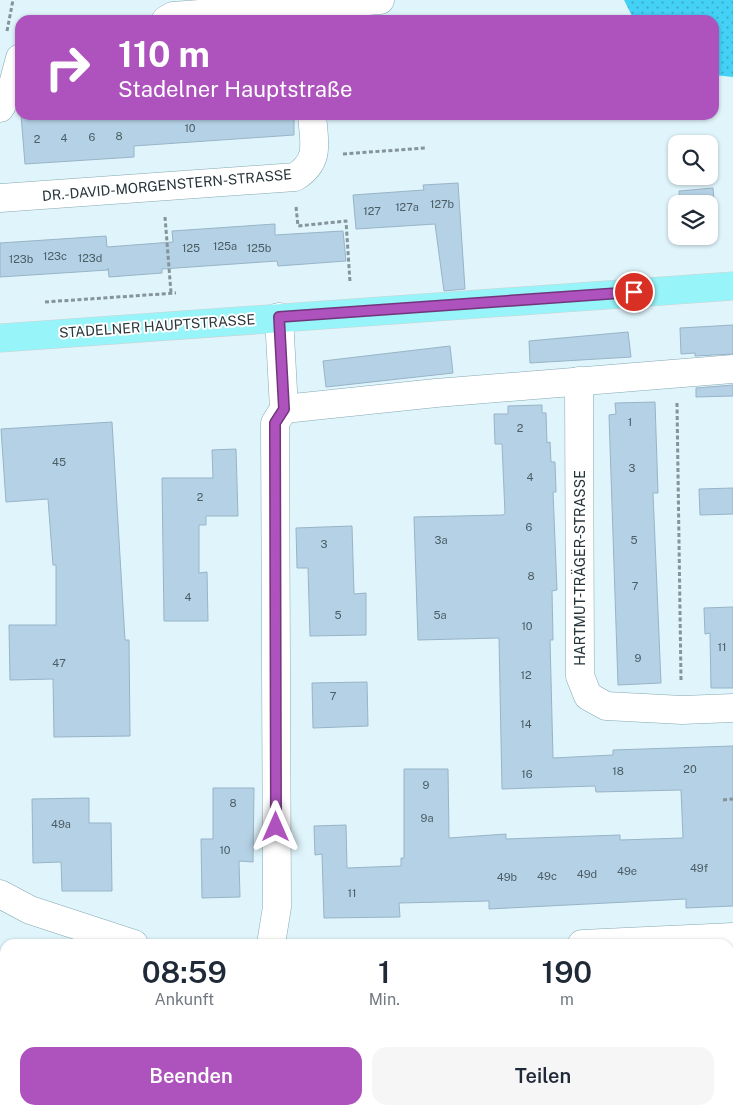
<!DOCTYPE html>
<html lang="de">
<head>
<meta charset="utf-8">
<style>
	body { margin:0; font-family:"Public Sans",sans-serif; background:#f6f6f7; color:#1f2937; height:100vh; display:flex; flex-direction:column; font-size:19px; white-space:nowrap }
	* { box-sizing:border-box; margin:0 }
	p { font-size:16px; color:#747a83 }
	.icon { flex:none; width:28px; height:28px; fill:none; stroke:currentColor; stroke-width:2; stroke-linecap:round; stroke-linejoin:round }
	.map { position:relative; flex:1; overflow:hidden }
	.sheet { position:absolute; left:0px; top:939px; width:734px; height:176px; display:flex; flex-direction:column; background:#fff; border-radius:15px 15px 0 0; box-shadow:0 1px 4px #0004 }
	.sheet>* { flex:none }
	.hud { position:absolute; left:15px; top:15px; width:704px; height:105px; border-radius:15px; box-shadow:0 1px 4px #0004; background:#ae52bd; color:#fff; overflow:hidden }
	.controls { position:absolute; left:668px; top:135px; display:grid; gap:10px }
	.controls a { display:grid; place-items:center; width:50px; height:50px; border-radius:10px; background:#fff; box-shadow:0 1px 4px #0004; font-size:25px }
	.pin { position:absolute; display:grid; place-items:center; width:42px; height:42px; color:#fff; margin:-21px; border:2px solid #fff; border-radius:50%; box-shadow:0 1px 5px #0007 }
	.me { position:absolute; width:55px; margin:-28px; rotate:0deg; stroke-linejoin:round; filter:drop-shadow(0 0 4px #0008) }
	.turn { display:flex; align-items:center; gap:18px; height:105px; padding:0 20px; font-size:22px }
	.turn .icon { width:65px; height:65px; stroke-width:2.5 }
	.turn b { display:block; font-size:35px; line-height:42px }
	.eta { display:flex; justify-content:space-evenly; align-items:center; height:85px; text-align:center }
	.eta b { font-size:30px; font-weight:600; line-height:35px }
	.primary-button { display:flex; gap:10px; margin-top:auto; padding:10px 20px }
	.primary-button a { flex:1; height:58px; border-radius:15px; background:#ae52bd; color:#fff; font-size:20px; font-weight:600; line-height:58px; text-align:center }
	.primary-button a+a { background:#f6f6f7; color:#1f2937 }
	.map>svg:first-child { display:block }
</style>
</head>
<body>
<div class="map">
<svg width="733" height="1114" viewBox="0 0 733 1114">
	<defs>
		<pattern id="grass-dots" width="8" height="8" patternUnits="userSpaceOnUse" patternTransform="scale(1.25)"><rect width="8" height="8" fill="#44d1f6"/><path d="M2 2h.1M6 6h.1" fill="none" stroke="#39aac8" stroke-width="1.8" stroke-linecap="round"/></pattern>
	</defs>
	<rect width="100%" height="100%" fill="#dff4fb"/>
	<!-- grass -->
	<path fill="url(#grass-dots)" d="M 624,0 L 733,0 L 733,77 L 714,75 L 714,20 L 634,20 Z"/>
	<!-- building -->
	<g fill="#b5d1e5" stroke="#98b4c7">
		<path d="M 21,115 L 294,115 L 294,135 L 134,146 L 134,157 L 25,164 Z"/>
		<path d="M 458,183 L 465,289 L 444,291 L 435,224 L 356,229 L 353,195 L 424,190 L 423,185 Z"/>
		<path d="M 713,188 L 717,234 L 709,234 L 709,204 L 680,204 L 679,191 Z"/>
		<path d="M 275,224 L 275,235 L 343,231 L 346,261 L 278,266 L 277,261 L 162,269 L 162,273 L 109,277 L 108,268 L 108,270 L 0,277 L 0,243 L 106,236 L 107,247 L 173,242 L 172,231 Z"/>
		<path d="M 733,325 L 733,354 L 695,356 L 695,353 L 681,354 L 680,328 Z"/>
		<path d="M 628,332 L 631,357 L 530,363 L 529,341 Z"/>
		<path d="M 450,346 L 453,373 L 326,387 L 323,361 Z"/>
		<path d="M 733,385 L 733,396 L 696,397 L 696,388 Z"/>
		<path d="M 655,402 L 658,493 L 653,493 L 661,683 L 618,685 L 609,415 L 616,414 L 615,403 Z"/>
		<path d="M 542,405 L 542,413 L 546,413 L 547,443 L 550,442 L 551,462 L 555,462 L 556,492 L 553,492 L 557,590 L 552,591 L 553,640 L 550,640 L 553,758 L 613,755 L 613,750 L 733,746 L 733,906 L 686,908 L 686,899 L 489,909 L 489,901 L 399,903 L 400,917 L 324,918 L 322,854 L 315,855 L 314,826 L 346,825 L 347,868 L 401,866 L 401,858 L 404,858 L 404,769 L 448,769 L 449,838 L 506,834 L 506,839 L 620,835 L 620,840 L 683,838 L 681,790 L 596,792 L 595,786 L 502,789 L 499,638 L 418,640 L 414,517 L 503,515 L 505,513 L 502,444 L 495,444 L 494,414 L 508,414 L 508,406 Z"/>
		<path d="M 112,422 L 125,640 L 129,640 L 130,736 L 54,737 L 53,679 L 10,680 L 9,625 L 56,625 L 56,565 L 53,565 L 48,499 L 6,502 L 1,429 Z"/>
		<path d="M 236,449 L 238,516 L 206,516 L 206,525 L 199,525 L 199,573 L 207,572 L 208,621 L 164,621 L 162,478 L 213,478 L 212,450 Z"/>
		<path d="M 733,488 L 733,514 L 700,515 L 699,489 Z"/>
		<path d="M 352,526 L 354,594 L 366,593 L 366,635 L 310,636 L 308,568 L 297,568 L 296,528 Z"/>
		<path d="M 733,607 L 733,688 L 711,688 L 710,633 L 705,634 L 704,608 Z"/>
		<path d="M 367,682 L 368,726 L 313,728 L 312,683 Z"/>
		<path d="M 213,788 L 254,788 L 253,862 L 239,861 L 240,897 L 202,898 L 201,839 L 213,839 Z"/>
		<path d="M 89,798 L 89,823 L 111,823 L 112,891 L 62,891 L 61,862 L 33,863 L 32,799 Z"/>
	</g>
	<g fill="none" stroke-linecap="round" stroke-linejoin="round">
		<!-- minor casing -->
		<g stroke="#85a8b3" stroke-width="29">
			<g id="minor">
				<path d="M 166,20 L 173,16 L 380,0"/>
				<path d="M 0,108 L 12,88 L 20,58"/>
				<path d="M 0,198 L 295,177 C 321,161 314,142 312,115"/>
				<path d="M 579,381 L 580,676 L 588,696 L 606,706 L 682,710 L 733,708"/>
				<path d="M 284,409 L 436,393 L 733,369"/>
				<path d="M 0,894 L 30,910 L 134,944"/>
				<path d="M 271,944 L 277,907 L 275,423 L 284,409 L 279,317"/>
				<path d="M 582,944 L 733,937"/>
				<path d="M 0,1075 L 5,1075"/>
				<path d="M 266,1110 L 266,1114"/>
				<path d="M 535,1110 L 535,1114"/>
				<path d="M 724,1110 L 724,1114"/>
			</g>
		</g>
		<!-- major casing -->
		<g stroke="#cfd3d4" stroke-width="29">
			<path id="major" d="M 0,338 L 733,286"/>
		</g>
		<!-- path -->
		<g stroke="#83949a" stroke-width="3" stroke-dasharray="4 2.5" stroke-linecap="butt">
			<path d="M 7,31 L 13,0"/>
			<path d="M 343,154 L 425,148"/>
			<path d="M 296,207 L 298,226 L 346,221 L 350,282"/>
			<path d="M 165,217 L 171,293"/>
			<path d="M 45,302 L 176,293"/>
			<path d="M 677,403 L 681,680"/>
			<path d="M 723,800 L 733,799"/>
		</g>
		<!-- minor -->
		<use href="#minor" stroke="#fff" stroke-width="28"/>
		<!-- major -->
		<use href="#major" stroke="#97f4f8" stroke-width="28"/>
	</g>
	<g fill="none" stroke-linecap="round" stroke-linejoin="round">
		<!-- route casing -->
		<g stroke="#71357b" stroke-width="12">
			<path id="route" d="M 276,827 L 275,423 L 284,409 L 279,317 L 634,292"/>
		</g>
		<!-- route -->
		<use href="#route" stroke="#ae52bd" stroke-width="9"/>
	</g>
	<g text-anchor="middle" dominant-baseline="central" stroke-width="4" stroke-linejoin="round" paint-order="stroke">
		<!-- number labels -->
		<g font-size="11" fill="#4a5c65">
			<text x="190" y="128">10</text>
			<text x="119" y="136">8</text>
			<text x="92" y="137">6</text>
			<text x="64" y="138">4</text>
			<text x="37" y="139">2</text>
			<text x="442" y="204">127b</text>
			<text x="407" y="207">127a</text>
			<text x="372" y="211">127</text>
			<text x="225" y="246">125a</text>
			<text x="191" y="248">125</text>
			<text x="259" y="248">125b</text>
			<text x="55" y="256">123c</text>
			<text x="90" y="258">123d</text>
			<text x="21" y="259">123b</text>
			<text x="630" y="422">1</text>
			<text x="520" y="428">2</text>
			<text x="59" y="462">45</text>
			<text x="632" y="468">3</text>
			<text x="530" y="477">4</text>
			<text x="200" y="497">2</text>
			<text x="529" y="527">6</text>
			<text x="441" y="540">3a</text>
			<text x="634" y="540">5</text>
			<text x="324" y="544">3</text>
			<text x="531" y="576">8</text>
			<text x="635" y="586">7</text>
			<text x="188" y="597">4</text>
			<text x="338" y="615">5</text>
			<text x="440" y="615">5a</text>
			<text x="527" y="626">10</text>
			<text x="722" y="647">11</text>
			<text x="638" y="658">9</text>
			<text x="59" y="663">47</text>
			<text x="526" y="675">12</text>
			<text x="333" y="696">7</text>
			<text x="526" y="724">14</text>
			<text x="690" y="769">20</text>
			<text x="618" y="771">18</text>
			<text x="527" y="774">16</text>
			<text x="426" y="785">9</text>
			<text x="233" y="803">8</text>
			<text x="427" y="818">9a</text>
			<text x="61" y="824">49a</text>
			<text x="225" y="850">10</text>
			<text x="699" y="868">49f</text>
			<text x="627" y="871">49e</text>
			<text x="587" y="874">49d</text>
			<text x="547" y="876">49c</text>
			<text x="507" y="877">49b</text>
			<text x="352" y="893">11</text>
		</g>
		<!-- street labels -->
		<g font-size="14" fill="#27353a" stroke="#fff">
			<text transform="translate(167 185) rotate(-5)">DR.-DAVID-MORGENSTERN-STRASSE</text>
			<text transform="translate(157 326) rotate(-4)">STADELNER HAUPTSTRASSE</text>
			<text transform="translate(580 568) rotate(-90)">HARTMUT-TRÄGER-STRASSE</text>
		</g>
	</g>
</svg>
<div class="controls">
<a><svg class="icon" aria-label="search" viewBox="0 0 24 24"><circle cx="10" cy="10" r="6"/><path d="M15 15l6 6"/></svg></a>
<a><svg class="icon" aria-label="layers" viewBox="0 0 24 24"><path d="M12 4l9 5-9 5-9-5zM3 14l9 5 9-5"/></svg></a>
</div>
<div class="pin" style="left:634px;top:292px;background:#d93025"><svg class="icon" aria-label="arrive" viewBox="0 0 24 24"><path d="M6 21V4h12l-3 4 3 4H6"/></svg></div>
<svg class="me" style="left:276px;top:827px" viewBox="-20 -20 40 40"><path d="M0-17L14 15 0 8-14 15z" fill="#ae52bd" stroke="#fff" stroke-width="4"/></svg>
<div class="hud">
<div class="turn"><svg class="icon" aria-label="right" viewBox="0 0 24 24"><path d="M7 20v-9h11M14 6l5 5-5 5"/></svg><div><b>110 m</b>Stadelner Hauptstraße</div></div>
</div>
<section class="sheet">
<div class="eta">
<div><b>08:59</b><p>Ankunft</p></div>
<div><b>1</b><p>Min.</p></div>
<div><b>190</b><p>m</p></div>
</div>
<div class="primary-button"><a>Beenden</a><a>Teilen</a></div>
</section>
</div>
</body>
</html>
